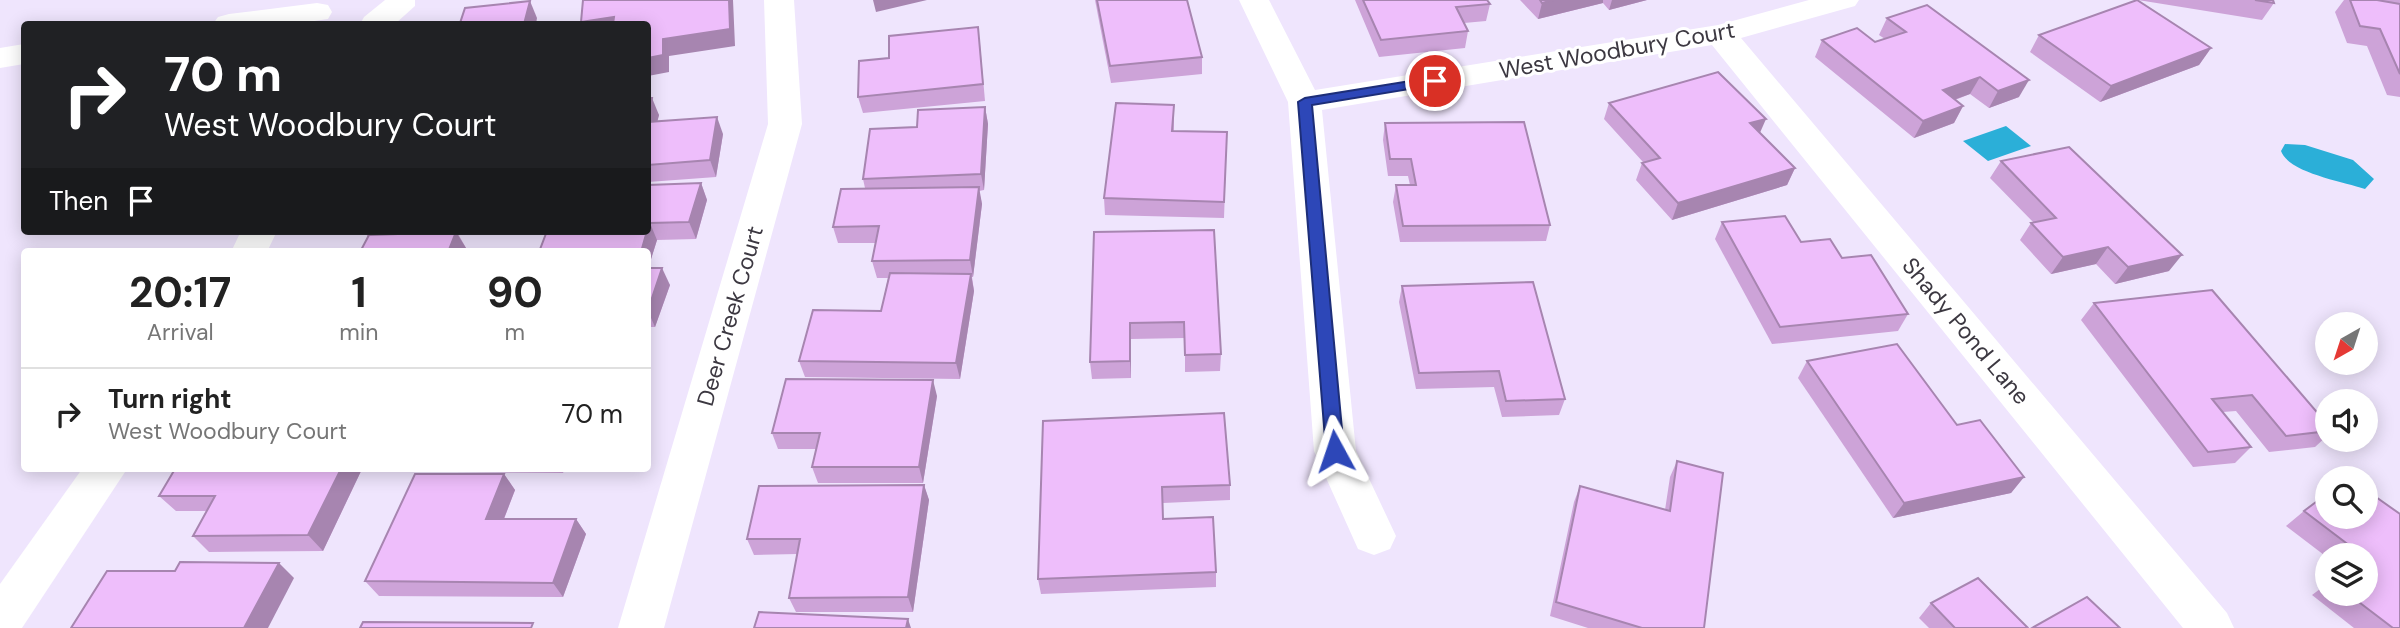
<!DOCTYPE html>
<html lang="en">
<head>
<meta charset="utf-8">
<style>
	body { margin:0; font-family:"DM Sans",sans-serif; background:#f6f6f6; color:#222; height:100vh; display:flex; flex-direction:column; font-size:26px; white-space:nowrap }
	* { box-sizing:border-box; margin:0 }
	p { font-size:23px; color:#767676 }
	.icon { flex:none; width:38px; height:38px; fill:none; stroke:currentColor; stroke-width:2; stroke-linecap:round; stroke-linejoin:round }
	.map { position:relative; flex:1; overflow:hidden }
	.details { position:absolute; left:21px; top:248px; width:630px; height:224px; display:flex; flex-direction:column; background:#fff; border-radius:7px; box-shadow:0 4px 18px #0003 }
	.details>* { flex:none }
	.guide { position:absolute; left:21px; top:21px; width:630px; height:214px; border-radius:7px; box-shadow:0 4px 18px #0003; background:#202124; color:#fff; overflow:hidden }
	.needle { width:46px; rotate:219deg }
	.controls { position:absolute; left:2315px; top:312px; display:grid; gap:14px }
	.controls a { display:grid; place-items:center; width:63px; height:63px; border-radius:50%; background:#fff; box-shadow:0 4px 18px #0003; font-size:35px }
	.pin { position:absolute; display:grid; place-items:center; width:60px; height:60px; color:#fff; margin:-30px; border:4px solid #fff; border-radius:50%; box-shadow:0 2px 7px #0007 }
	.me { position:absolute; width:77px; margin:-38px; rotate:355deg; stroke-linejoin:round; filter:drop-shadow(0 0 5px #0008) }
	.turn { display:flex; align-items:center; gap:24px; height:147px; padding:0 28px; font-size:32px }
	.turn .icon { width:91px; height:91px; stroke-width:2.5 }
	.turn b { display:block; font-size:49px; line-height:60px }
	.then { display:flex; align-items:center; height:66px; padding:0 28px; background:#0003; gap:14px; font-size:26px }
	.eta { display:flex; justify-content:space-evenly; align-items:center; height:119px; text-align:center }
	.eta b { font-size:42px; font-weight:700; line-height:49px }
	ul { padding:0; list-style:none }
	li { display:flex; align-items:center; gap:21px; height:91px; padding:0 28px; border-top:2px solid #e0e0e0 }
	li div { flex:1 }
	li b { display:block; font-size:26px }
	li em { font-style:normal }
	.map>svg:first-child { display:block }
</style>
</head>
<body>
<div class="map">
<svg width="2400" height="628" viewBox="0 0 2400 628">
	<rect width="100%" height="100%" fill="#efe5fd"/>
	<!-- water -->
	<g fill="#2bafd8">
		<path d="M 2006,126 L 2031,146 L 1988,161 L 1963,141 Z"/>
		<path d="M 2285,144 L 2305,145 L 2353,160 L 2374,179 L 2365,189 C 2342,181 2289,173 2281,151 Z"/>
	</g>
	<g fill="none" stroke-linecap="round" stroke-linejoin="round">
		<!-- minor -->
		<g fill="#fff" fill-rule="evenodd">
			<path d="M 764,0 L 794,0 L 802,124 L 664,628 L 618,628 L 768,124 Z"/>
			<path d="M 1239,0 L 1269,0 L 1315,90 L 1718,25 L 1809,0 L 1859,0 L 1855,6 L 1741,38 L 2227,613 L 2234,628 L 2183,628 L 1712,45 L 1322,110 L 1356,451 L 1396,536 L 1390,549 L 1374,555 L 1358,549 L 1314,451 L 1288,102 Z"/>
		</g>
		<!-- tertiary -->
		<g fill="#fff" fill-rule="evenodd">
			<path d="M 385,0 L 415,0 L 415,6 L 395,24 L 360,24 L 364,17 Z"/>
			<path d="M 317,3 L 328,5 L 332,12 L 328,19 L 294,24 L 213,24 L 218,17 L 229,14 Z"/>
			<path d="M 24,44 L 24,64 L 0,68 L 0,48 Z"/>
			<path d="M 241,231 L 277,231 L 267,252 L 231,252 Z"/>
			<path d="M 82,469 L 127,469 L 22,628 L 0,628 L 0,584 Z"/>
		</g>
	</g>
	<!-- wall -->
	<g fill="#cda3d8">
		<path d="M 1095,0 L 1187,0 L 1202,57 L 1202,74 L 1111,83 Z"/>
		<path d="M 1355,0 L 1487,0 L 1490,4 L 1486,21 L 1464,23 L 1468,31 L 1465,48 L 1379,57 Z"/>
		<path d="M 1520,0 L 1647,0 L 1609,10 L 1603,3 L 1538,19 Z"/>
		<path d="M 2138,0 L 2273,0 L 2274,3 L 2262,20 Z"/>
		<path d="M 2344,0 L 2400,0 L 2400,97 L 2387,95 L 2367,46 L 2347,43 L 2335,12 Z"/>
		<path d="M 1887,18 L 2019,97 L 1989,108 L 1970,94 L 1955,100 L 1963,106 L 1954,123 L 1914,138 L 1815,57 L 1822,40 L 1875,42 L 1885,39 L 1879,35 Z"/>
		<path d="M 2039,35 L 2211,48 L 2199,65 L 2100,102 L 2030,52 Z"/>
		<path d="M 980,44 L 985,101 L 863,113 L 858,97 L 889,58 Z"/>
		<path d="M 648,98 L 659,115 L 657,121 L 723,134 L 716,177 L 648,182 Z"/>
		<path d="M 1609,103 L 1760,133 L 1795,168 L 1787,185 L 1672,220 L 1636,180 L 1642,163 L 1643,162 L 1604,119 Z"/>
		<path d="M 1174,105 L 1174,131 L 1227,132 L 1224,218 L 1105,215 L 1104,198 Z"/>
		<path d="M 985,107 L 988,124 L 984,190 L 979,191 L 982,204 L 973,277 L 972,277 L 974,291 L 960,379 L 805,377 L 799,361 L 881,311 L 888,278 L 877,278 L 872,261 L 876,243 L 838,243 L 833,227 L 865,188 L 863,179 L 917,127 Z"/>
		<path d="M 1385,123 L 1550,225 L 1546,241 L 1400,242 L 1393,202 L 1396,185 L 1410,185 L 1408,176 L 1388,176 L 1383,140 Z"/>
		<path d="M 2001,161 L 2169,271 L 2115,284 L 2096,264 L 2051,274 L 2020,240 L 2031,223 L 2034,223 L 1990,178 Z"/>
		<path d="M 701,183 L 707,200 L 696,239 L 657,240 L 648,268 L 670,285 L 655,327 L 648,327 L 648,185 Z"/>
		<path d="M 1722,222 L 1801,242 L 1842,258 L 1908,314 L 1898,331 L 1772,344 L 1715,239 Z"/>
		<path d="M 364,231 L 469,231 L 457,232 L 466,248 L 465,252 L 360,252 L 368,237 Z"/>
		<path d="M 1094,232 L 1221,354 L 1220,371 L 1185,372 L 1185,338 L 1131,339 L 1131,378 L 1092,379 L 1090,362 Z"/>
		<path d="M 1402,286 L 1565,399 L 1559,415 L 1502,417 L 1494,387 L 1416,389 L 1399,302 Z"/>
		<path d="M 2094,303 L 2328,425 L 2328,435 L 2315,447 L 2269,452 L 2236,411 L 2223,412 L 2251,447 L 2235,463 L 2193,467 L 2081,320 Z"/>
		<path d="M 1807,361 L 1957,425 L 2024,477 L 2011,493 L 1893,518 L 1798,378 Z"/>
		<path d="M 937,396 L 923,483 L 818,483 L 812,467 L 816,449 L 778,449 L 772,433 Z"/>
		<path d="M 1043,421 L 1230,485 L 1230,500 L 1163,503 L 1163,519 L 1216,572 L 1216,587 L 1041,594 L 1038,579 Z"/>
		<path d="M 1677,461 L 1704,628 L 1588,628 L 1550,616 L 1574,502 L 1580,486 L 1665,510 L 1670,477 Z"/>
		<path d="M 362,469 L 323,551 L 209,552 L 193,536 L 206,511 L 176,511 L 159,496 Z"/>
		<path d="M 453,469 L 565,469 L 563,473 L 455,472 Z"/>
		<path d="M 504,474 L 515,490 L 504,519 L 576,519 L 586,534 L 563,597 L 379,596 L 365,581 Z"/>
		<path d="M 924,485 L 929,500 L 913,612 L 796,612 L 789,598 L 797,554 L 754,555 L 747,539 Z"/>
		<path d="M 2304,511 L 2366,516 L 2400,628 L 2354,628 L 2312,595 L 2328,583 L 2328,593 L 2366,593 L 2366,555 L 2328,555 L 2328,558 L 2286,526 Z"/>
		<path d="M 1931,603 L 2028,628 L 1929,628 L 1919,618 Z"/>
	</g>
	<!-- shaded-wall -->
	<g fill="#a785b0">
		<path d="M 729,0 L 733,0 L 735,46 L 669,56 L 669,72 L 648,76 L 648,58 L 663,39 Z"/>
		<path d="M 873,0 L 927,0 L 876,12 Z"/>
		<path d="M 1553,0 L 1603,0 L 1603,3 L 1538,19 L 1542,3 Z"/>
		<path d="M 1612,0 L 1647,0 L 1609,10 Z"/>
		<path d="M 530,1 L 537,18 L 536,24 L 524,24 Z"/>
		<path d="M 614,17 L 616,24 L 583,24 L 581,22 Z"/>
		<path d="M 2211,48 L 2199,65 L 2100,102 L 2111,86 Z"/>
		<path d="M 1980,77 L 1970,94 L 1934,107 L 1943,90 Z"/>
		<path d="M 2029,80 L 2019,97 L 1989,108 L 1998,91 Z"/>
		<path d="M 652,98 L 659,115 L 653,139 L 648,125 L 648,118 Z"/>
		<path d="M 1963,106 L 1954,123 L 1914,138 L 1923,121 Z"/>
		<path d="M 985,107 L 988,124 L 984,190 L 981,174 Z"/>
		<path d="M 717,117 L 723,134 L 716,177 L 710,160 Z"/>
		<path d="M 1766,119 L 1759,135 L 1750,123 Z"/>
		<path d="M 1795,168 L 1787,185 L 1672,220 L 1678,203 Z"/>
		<path d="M 701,183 L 707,200 L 696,239 L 689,222 Z"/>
		<path d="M 979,187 L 982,204 L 973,277 L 970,260 Z"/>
		<path d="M 650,223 L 657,240 L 648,269 L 648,252 L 641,252 Z"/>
		<path d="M 456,232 L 466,248 L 465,252 L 448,252 Z"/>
		<path d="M 2108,247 L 2096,264 L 2051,274 L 2063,257 Z"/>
		<path d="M 2182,255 L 2169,271 L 2115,284 L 2128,267 Z"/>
		<path d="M 662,268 L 670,285 L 655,327 L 648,311 Z"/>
		<path d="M 971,274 L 974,291 L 960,379 L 956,363 Z"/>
		<path d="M 1130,323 L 1131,339 L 1131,378 L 1130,361 Z"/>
		<path d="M 933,380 L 937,396 L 923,483 L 919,467 Z"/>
		<path d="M 341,469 L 362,469 L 323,551 L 308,535 Z"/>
		<path d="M 504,474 L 515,490 L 498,534 L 486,519 Z"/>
		<path d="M 2024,477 L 2011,493 L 1893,518 L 1904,503 Z"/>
		<path d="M 924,485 L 929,500 L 913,612 L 908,597 Z"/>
		<path d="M 576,519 L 586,534 L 563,597 L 553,583 Z"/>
		<path d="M 279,563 L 294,578 L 268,628 L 244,628 Z"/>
		<path d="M 908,619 L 911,628 L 906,628 Z"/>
	</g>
	<!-- building -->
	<g fill="#eebefb" stroke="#a785b0" stroke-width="2">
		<path d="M 583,0 L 729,0 L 730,29 L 663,39 L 663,55 L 648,58 L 648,24 L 613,24 L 614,17 L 581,22 Z"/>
		<path d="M 1097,0 L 1187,0 L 1202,57 L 1110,66 Z"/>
		<path d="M 1363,0 L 1487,0 L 1490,4 L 1456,7 L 1468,31 L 1381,40 Z"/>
		<path d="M 1540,0 L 1553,0 L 1542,3 Z"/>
		<path d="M 2137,0 L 2211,48 L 2111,86 L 2039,35 Z"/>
		<path d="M 2255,0 L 2273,0 L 2274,3 Z"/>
		<path d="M 2350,0 L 2377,0 L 2400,4 L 2400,74 L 2380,29 L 2360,26 Z"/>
		<path d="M 530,1 L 524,24 L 450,24 L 460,23 L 465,8 Z"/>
		<path d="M 1927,5 L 2029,80 L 1998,91 L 1980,77 L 1943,90 L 1963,106 L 1923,121 L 1822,40 L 1857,28 L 1875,42 L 1906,32 L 1887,18 Z"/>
		<path d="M 978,27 L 983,84 L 858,97 L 859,61 L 889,58 L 889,36 Z"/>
		<path d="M 1718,72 L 1766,119 L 1750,123 L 1795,168 L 1678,203 L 1642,163 L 1660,158 L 1609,103 Z"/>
		<path d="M 648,98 L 652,98 L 648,118 Z"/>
		<path d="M 1116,103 L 1174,105 L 1172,131 L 1227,132 L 1224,202 L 1104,198 Z"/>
		<path d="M 985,107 L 981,174 L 863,179 L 870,129 L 917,127 L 918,110 Z"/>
		<path d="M 717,117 L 710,160 L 648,165 L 648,122 Z"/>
		<path d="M 1524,122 L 1550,225 L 1403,226 L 1396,185 L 1416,185 L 1411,159 L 1390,159 L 1385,123 Z"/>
		<path d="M 2069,147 L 2182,255 L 2128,267 L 2108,247 L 2063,257 L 2031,223 L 2056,218 L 2001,161 Z"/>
		<path d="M 701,183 L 689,222 L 650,223 L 648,231 L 648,185 Z"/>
		<path d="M 979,187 L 970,260 L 872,261 L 879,226 L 833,227 L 841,189 Z"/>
		<path d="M 1785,216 L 1801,242 L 1830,239 L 1842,258 L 1871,255 L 1908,314 L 1780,327 L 1722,222 Z"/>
		<path d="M 1214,230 L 1221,354 L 1185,355 L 1184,322 L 1130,323 L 1130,361 L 1090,362 L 1094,232 Z"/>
		<path d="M 547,231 L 647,231 L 641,252 L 539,252 Z"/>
		<path d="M 456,232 L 448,252 L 360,252 L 369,235 Z"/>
		<path d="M 648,268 L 662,268 L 648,310 Z"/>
		<path d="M 890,273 L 971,274 L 956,363 L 799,361 L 813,310 L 881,311 Z"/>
		<path d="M 1533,282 L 1565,399 L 1506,401 L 1499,371 L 1419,373 L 1402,286 Z"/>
		<path d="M 2212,290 L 2328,425 L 2328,431 L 2286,436 L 2252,395 L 2212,399 L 2251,447 L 2208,452 L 2094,303 Z"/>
		<path d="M 1897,344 L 1957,425 L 1980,420 L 2024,477 L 1904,503 L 1807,361 Z"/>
		<path d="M 786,379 L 933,380 L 919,467 L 812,467 L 820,433 L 772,433 Z"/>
		<path d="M 1224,413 L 1230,485 L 1162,487 L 1163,519 L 1213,517 L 1216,572 L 1038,579 L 1043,421 Z"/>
		<path d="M 1677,461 L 1723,473 L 1704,628 L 1642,628 L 1556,602 L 1580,486 L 1670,511 Z"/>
		<path d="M 175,469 L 341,469 L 308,535 L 193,536 L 215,496 L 159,496 Z"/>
		<path d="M 415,474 L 504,474 L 486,519 L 576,519 L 553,583 L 365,581 Z"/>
		<path d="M 924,485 L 908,597 L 789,598 L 800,539 L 747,539 L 759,486 Z"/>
		<path d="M 2366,490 L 2400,514 L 2400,628 L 2393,628 L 2347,593 L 2366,593 L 2366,555 L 2362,555 L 2304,511 L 2328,493 L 2328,516 L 2366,516 Z"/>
		<path d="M 180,562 L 279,563 L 244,628 L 71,628 L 107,571 L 175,571 Z"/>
		<path d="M 1978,578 L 2028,628 L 1955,628 L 1931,603 Z"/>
		<path d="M 2087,597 L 2120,628 L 2032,628 Z"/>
		<path d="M 759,612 L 908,619 L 906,628 L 754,628 Z"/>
		<path d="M 363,622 L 533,623 L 531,628 L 360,628 Z"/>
	</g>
	<!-- route -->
	<path fill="#2d47b8" stroke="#1d2e78" stroke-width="2" d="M 1435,77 L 1440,78 L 1440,84 L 1312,105 L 1344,451 L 1341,456 L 1329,456 L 1326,451 L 1298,102 L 1305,98 Z"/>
	<g text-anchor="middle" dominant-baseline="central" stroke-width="6" stroke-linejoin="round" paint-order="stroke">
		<!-- street labels -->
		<g font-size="23" fill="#3c3841" stroke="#fff">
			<text transform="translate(1617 50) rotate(-10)">West Woodbury Court</text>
			<text transform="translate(730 316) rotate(-74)">Deer Creek Court</text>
			<text transform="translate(1966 331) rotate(50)">Shady Pond Lane</text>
		</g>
	</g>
</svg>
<div class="controls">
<a><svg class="needle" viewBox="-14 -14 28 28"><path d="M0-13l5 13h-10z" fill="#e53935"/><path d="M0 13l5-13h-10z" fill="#767676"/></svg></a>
<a><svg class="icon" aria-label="sound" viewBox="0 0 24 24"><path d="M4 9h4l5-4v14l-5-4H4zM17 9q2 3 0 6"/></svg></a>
<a><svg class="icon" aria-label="search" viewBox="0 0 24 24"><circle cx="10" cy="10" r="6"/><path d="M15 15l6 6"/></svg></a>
<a><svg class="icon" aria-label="layers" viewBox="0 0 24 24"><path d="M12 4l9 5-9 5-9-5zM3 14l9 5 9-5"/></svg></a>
</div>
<div class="pin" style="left:1435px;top:81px;background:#d93025"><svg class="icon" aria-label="arrive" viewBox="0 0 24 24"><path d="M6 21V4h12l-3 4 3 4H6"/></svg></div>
<svg class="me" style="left:1335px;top:451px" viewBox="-20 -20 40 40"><path d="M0-17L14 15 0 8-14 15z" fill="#2d47b8" stroke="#fff" stroke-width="4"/></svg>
<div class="guide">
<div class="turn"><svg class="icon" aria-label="right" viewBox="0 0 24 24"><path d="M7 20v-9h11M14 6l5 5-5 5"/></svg><div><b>70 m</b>West Woodbury Court</div></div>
<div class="then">Then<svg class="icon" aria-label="arrive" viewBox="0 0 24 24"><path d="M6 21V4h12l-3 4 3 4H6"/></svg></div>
</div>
<section class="details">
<div class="eta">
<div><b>20:17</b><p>Arrival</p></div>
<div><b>1</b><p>min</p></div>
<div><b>90</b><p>m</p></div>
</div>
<ul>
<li><svg class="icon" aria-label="right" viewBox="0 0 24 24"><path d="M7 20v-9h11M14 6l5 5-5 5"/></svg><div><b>Turn right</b><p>West Woodbury Court</p></div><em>70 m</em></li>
</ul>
</section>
</div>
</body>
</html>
